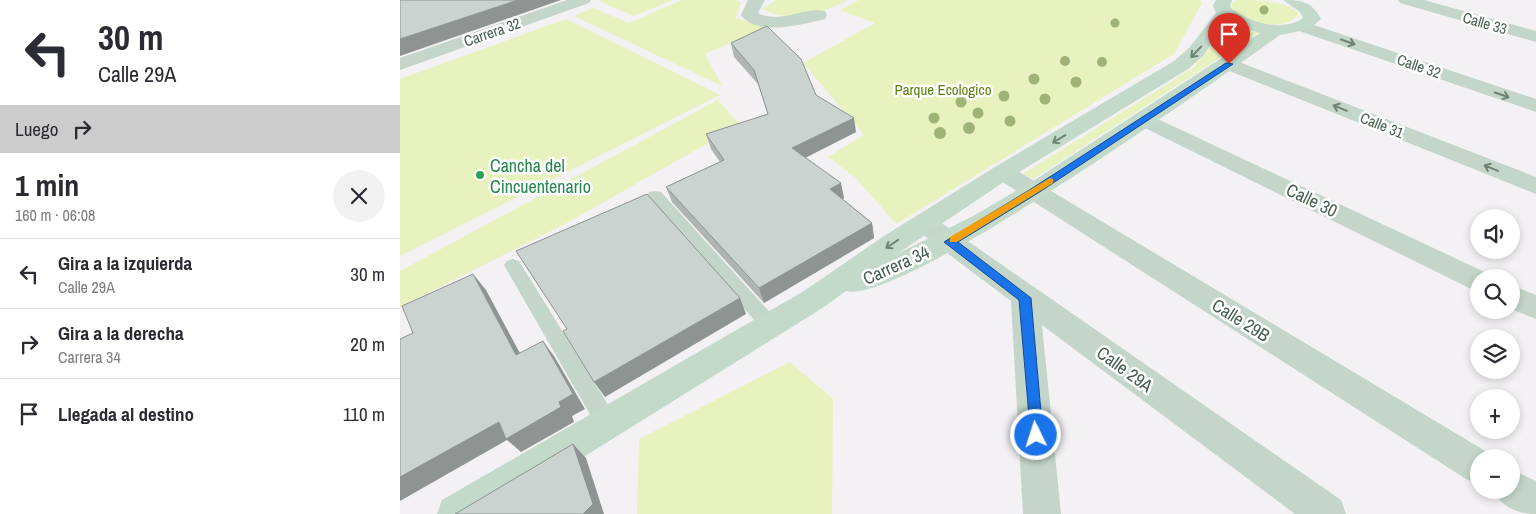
<!DOCTYPE html>
<html lang="es">
<head>
<meta charset="utf-8">
<style>
	body { margin:0; font-family:"Archivo Narrow",sans-serif; background:#f2f2f3; color:#2b2b33; height:100vh; display:flex; flex-direction:column; font-size:19px; white-space:nowrap }
	* { box-sizing:border-box; margin:0 }
	p { font-size:16px; color:#7c7c81 }
	.icon { flex:none; width:28px; height:28px; fill:none; stroke:currentColor; stroke-width:2; stroke-linecap:round; stroke-linejoin:round }
	.map { position:relative; flex:1; overflow:hidden }
	.details { display:flex; flex-direction:column; background:#fff; width:400px }
	.details>* { flex:none }
	.hud { background:#fff; color:#2b2b33; overflow:hidden }
	.buttons { position:absolute; left:1070px; top:209px; display:grid; gap:10px }
	.buttons a { display:grid; place-items:center; width:50px; height:50px; border-radius:50%; background:#fff; box-shadow:0 2px 8px #0003; font-size:25px }
	.pin { position:absolute; display:grid; place-items:center; width:42px; height:42px; color:#fff; margin:-51px -21px; border-radius:50% 50% 50% 0; rotate:-45deg; box-shadow:0 0 5px #0007 }
	.pin .icon { rotate:45deg }
	.me { position:absolute; width:55px; margin:-28px; rotate:356deg; stroke-linejoin:round; filter:drop-shadow(0 0 4px #0008) }
	.turn { display:flex; align-items:center; gap:18px; height:105px; padding:0 15px; font-size:22px }
	.turn .icon { width:65px; height:65px; stroke-width:2.5 }
	.turn b { display:block; font-size:35px; line-height:42px }
	.then { display:flex; align-items:center; height:48px; padding:0 15px; background:#0003; gap:10px; font-size:19px }
	.round { display:grid; place-items:center; flex:none; width:52px; height:52px; border-radius:26px; background:#f2f2f3 }
	.summary { display:flex; align-items:center; justify-content:space-between; height:85px; padding:0 15px }
	h1 { font-size:30px; font-weight:800; line-height:38px }
	ul { padding:0; list-style:none }
	li { display:flex; align-items:center; gap:15px; height:70px; padding:0 15px; border-top:1px solid #e1e1e2 }
	li div { flex:1 }
	li b { display:block; font-size:19px }
	li em { font-style:normal }
	main { display:flex; flex:1; min-height:0 }
	.map>svg:first-child { display:block }
</style>
</head>
<body>
<main>
<section class="details">
<div class="hud">
<div class="turn"><svg class="icon" aria-label="left" viewBox="0 0 24 24"><path d="M17 20v-9H6M10 6l-5 5 5 5"/></svg><div><b>30 m</b>Calle 29A</div></div>
<div class="then">Luego<svg class="icon" aria-label="right" viewBox="0 0 24 24"><path d="M7 20v-9h11M14 6l5 5-5 5"/></svg></div>
</div>
<div class="summary"><div><h1>1 min</h1><p>160 m · 06:08</p></div><a class="round"><svg class="icon" aria-label="close" viewBox="0 0 24 24"><path d="M6 6l12 12M18 6L6 18"/></svg></a></div>
<ul>
<li><svg class="icon" aria-label="left" viewBox="0 0 24 24"><path d="M17 20v-9H6M10 6l-5 5 5 5"/></svg><div><b>Gira a la izquierda</b><p>Calle 29A</p></div><em>30 m</em></li>
<li><svg class="icon" aria-label="right" viewBox="0 0 24 24"><path d="M7 20v-9h11M14 6l5 5-5 5"/></svg><div><b>Gira a la derecha</b><p>Carrera 34</p></div><em>20 m</em></li>
<li><svg class="icon" aria-label="arrive" viewBox="0 0 24 24"><path d="M6 21V4h12l-3 4 3 4H6"/></svg><div><b>Llegada al destino</b></div><em>110 m</em></li>
</ul>
</section>
<div class="map">
<svg width="1136" height="514" viewBox="0 0 1136 514">
	<rect width="100%" height="100%" fill="#f3f1f3"/>
	<!-- green -->
	<g fill="#e7f2be">
		<path d="M 203,0 L 273,0 L 234,16 L 199,1 Z"/>
		<path d="M 282,0 L 335,0 L 341,2 L 336,18 L 367,28 L 305,54 L 322,86 L 174,16 L 193,8 L 229,23 Z"/>
		<path d="M 376,0 L 448,0 C 425,12 387,24 363,9 Z"/>
		<path d="M 459,0 L 800,0 L 802,3 L 774,54 L 496,224 L 456,178 L 428,157 L 464,135 L 403,63 L 475,23 L 440,10 Z"/>
		<path d="M 837,0 C 856,0 885,0 898,13 L 897,17 C 878,32 848,22 832,8 L 832,4 Z"/>
		<path d="M 166,19 L 320,95 L 0,256 L 0,79 Z"/>
		<path d="M 831,23 L 859,32 L 633,179 L 623,174 L 793,68 Z"/>
		<path d="M 318,100 L 340,125 L 165,224 L 0,307 L 0,271 Z"/>
		<path d="M 390,362 L 433,399 L 432,514 L 237,514 L 239,439 Z"/>
	</g>
	<g fill="none" stroke-linecap="round" stroke-linejoin="round">
		<!-- lane -->
		<g fill="#c4d6c9" fill-rule="evenodd">
			<path d="M 255,191 L 261,192 L 377,320 L 380,325 L 377,330 L 370,333 L 363,330 L 249,200 L 247,196 L 249,192 Z"/>
			<path d="M 113,259 L 119,261 L 215,416 L 218,423 L 215,430 L 207,433 L 199,430 L 104,265 L 107,261 Z"/>
		</g>
		<!-- street -->
		<g fill="#c4d6c9" fill-rule="evenodd">
			<path d="M 167,0 L 191,0 L 189,3 L 0,70 L 0,58 Z"/>
			<path d="M 348,0 L 365,0 L 358,13 C 380,25 403,6 425,11 L 427,15 L 425,19 C 404,24 356,37 341,15 Z"/>
			<path d="M 998,0 L 1024,0 L 1136,31 L 1136,42 L 1000,3 Z"/>
			<path d="M 902,21 L 1136,99 L 1136,112 L 896,30 L 893,26 L 896,22 Z"/>
			<path d="M 829,58 L 1136,177 L 1136,194 L 822,68 L 820,64 L 822,60 Z"/>
			<path d="M 745,113 L 1089,274 L 1091,278 L 1079,278 L 1079,291 L 1069,288 L 737,124 L 734,119 L 737,114 Z"/>
			<path d="M 603,165 L 611,167 L 1092,455 L 1093,458 L 1079,458 L 1079,484 L 1066,479 L 595,177 L 591,172 L 595,167 Z"/>
			<path d="M 524,214 L 533,217 L 941,500 L 946,514 L 895,514 L 642,325 L 661,514 L 623,514 L 611,301 L 515,229 L 511,223 L 515,217 Z"/>
			<path d="M 1111,285 L 1136,295 L 1136,319 L 1111,309 Z"/>
			<path d="M 1111,469 L 1136,481 L 1136,514 C 1118,514 1101,507 1093,490 L 1111,490 Z"/>
		</g>
		<!-- secondary -->
		<path fill="#c3dacb" fill-rule="evenodd" d="M 816,0 L 832,0 L 830,7 C 847,22 883,33 903,18 L 900,12 L 883,0 C 902,0 911,1 921,19 L 910,29 L 880,35 C 822,77 498,307 446,291 L 424,307 L 92,514 L 37,514 L 42,500 L 404,291 L 484,236 L 595,167 L 774,61 L 789,48 L 816,13 L 813,5 ZM 827,21 L 860,33 L 633,181 L 573,216 L 497,254 L 611,177 L 788,69 L 803,56 Z"/>
	</g>
	<!-- trees -->
	<g fill="#a0b377">
		<circle cx="864" cy="10" r="4.5"/>
		<circle cx="715" cy="23" r="4.5"/>
		<circle cx="665" cy="61" r="5"/>
		<circle cx="702" cy="62" r="5"/>
		<circle cx="634" cy="79" r="5.5"/>
		<circle cx="676" cy="82" r="5.5"/>
		<circle cx="604" cy="96" r="5.5"/>
		<circle cx="645" cy="99" r="5.5"/>
		<circle cx="561" cy="102" r="5.5"/>
		<circle cx="578" cy="113" r="5.5"/>
		<circle cx="534" cy="118" r="5.5"/>
		<circle cx="610" cy="121" r="5.5"/>
		<circle cx="569" cy="128" r="6"/>
		<circle cx="540" cy="133" r="6"/>
	</g>
	<!-- wall -->
	<path fill="#aeb5b2" d="M 331,43 L 416,95 L 456,132 L 405,158 L 444,198 L 442,199 L 472,223 L 474,238 L 364,303 L 272,202 L 266,187 L 320,162 L 311,149 L 306,134 L 368,114 L 358,84 L 334,57 Z"/>
	<!-- shaded-wall -->
	<g fill="#8d9491">
		<path d="M 118,0 L 161,0 L 0,56 L 0,39 Z"/>
		<path d="M 454,118 L 456,132 L 395,163 L 392,148 Z"/>
		<path d="M 441,183 L 444,198 L 433,205 L 430,189 Z"/>
		<path d="M 472,223 L 474,238 L 364,303 L 359,288 Z"/>
		<path d="M 73,274 L 86,290 L 129,370 L 116,355 Z"/>
		<path d="M 340,298 L 346,314 L 205,397 L 194,382 Z"/>
		<path d="M 143,341 L 154,356 L 185,409 L 172,416 L 174,422 L 121,452 L 107,440 L 0,501 L 0,477 Z"/>
		<path d="M 173,444 L 186,458 L 204,514 L 183,514 Z"/>
	</g>
	<!-- building -->
	<g fill="#cad3cf" stroke="#8d9491">
		<path d="M 0,0 L 118,0 L 0,39 Z"/>
		<path d="M 367,26 L 401,59 L 416,95 L 454,118 L 392,148 L 441,183 L 430,189 L 472,223 L 359,288 L 266,187 L 324,160 L 306,134 L 368,114 L 354,70 L 331,43 Z"/>
		<path d="M 247,194 L 340,298 L 194,382 L 163,331 L 167,329 L 116,251 Z"/>
		<path d="M 73,274 L 116,355 L 143,341 L 173,394 L 159,402 L 161,407 L 106,439 L 99,422 L 0,477 L 0,339 L 13,333 L 2,306 Z"/>
		<path d="M 173,444 L 193,504 L 183,514 L 55,514 Z"/>
	</g>
	<!-- one-way arrows -->
	<defs><path id="oneway-shaft" d="M-6 0H5M1.5-3L5.5 0L1.5 3" fill="none" stroke-width="1.6" stroke-linecap="round" stroke-linejoin="round" transform="scale(1.25)"/></defs>
	<g stroke="#6c8374">
		<use href="#oneway-shaft" transform="translate(948 42) rotate(19)"/>
		<use href="#oneway-shaft" transform="translate(1102 95) rotate(19)"/>
		<use href="#oneway-shaft" transform="translate(940 108) rotate(-158)"/>
		<use href="#oneway-shaft" transform="translate(1091 168) rotate(-158)"/>
	</g>
	<g stroke="#6c8574">
		<use href="#oneway-shaft" transform="translate(796 52) rotate(134)"/>
		<use href="#oneway-shaft" transform="translate(659 139) rotate(149)"/>
		<use href="#oneway-shaft" transform="translate(492 244) rotate(146)"/>
	</g>
	<!-- route -->
	<path fill="#1a73e8" stroke="#114b97" d="M 826,63 L 833,64 L 638,193 L 558,242 L 631,298 L 643,435 L 641,440 L 636,442 L 631,440 L 619,300 L 544,242 L 631,189 Z"/>
	<!-- slow -->
	<path fill="#f59e0b" d="M 650,178 L 653,179 L 653,183 L 557,242 L 550,242 L 550,237 Z"/>
	<!-- markers -->
	<circle fill="#2e9e5b" stroke="#fff" stroke-width="2" cx="80" cy="175" r="5"/>
	<g text-anchor="middle" dominant-baseline="central" stroke-width="5" stroke-linejoin="round" paint-order="stroke">
		<!-- far-street labels -->
		<g font-size="15" fill="#47604f" stroke="#fff">
			<text transform="translate(1085 23) rotate(16)">Calle 33</text>
			<text transform="translate(92 32) rotate(-19)">Carrera 32</text>
			<text transform="translate(1019 66) rotate(19)">Calle 32</text>
			<text transform="translate(982 125) rotate(22)">Calle 31</text>
		</g>
		<!-- far-park labels -->
		<g font-size="15" fill="#5c8112" stroke="#fff">
			<text x="543" y="89">Parque Ecologico</text>
		</g>
		<!-- leisure labels -->
		<g font-size="18" fill="#27864d" stroke="#fff" text-anchor="start">
			<text x="90" y="165">Cancha del<tspan x="90" dy="21">Cincuentenario</tspan></text>
		</g>
		<!-- street labels -->
		<g font-size="18" fill="#47604f" stroke="#fff">
			<text transform="translate(912 200) rotate(26)">Calle 30</text>
			<text transform="translate(496 265) rotate(-24)">Carrera 34</text>
			<text transform="translate(841 320) rotate(32)">Calle 29B</text>
			<text transform="translate(725 369) rotate(36)">Calle 29A</text>
		</g>
	</g>
</svg>
<div class="buttons">
<a><svg class="icon" aria-label="sound" viewBox="0 0 24 24"><path d="M4 9h4l5-4v14l-5-4H4zM17 9q2 3 0 6"/></svg></a>
<a><svg class="icon" aria-label="search" viewBox="0 0 24 24"><circle cx="10" cy="10" r="6"/><path d="M15 15l6 6"/></svg></a>
<a><svg class="icon" aria-label="layers" viewBox="0 0 24 24"><path d="M12 4l9 5-9 5-9-5zM3 14l9 5 9-5"/></svg></a>
<a>+</a>
<a>−</a>
</div>
<div class="pin" style="left:829px;top:64px;background:#d93025"><svg class="icon" aria-label="arrive" viewBox="0 0 24 24"><path d="M6 21V4h12l-3 4 3 4H6"/></svg></div>
<svg class="me" style="left:636px;top:435px" viewBox="-20 -20 40 40"><circle r="17" fill="#1a73e8" stroke="#fff" stroke-width="3"/><path d="M0-11L8 9 0 5-8 9z" fill="#fff"/></svg>
</div>
</main>
</body>
</html>
